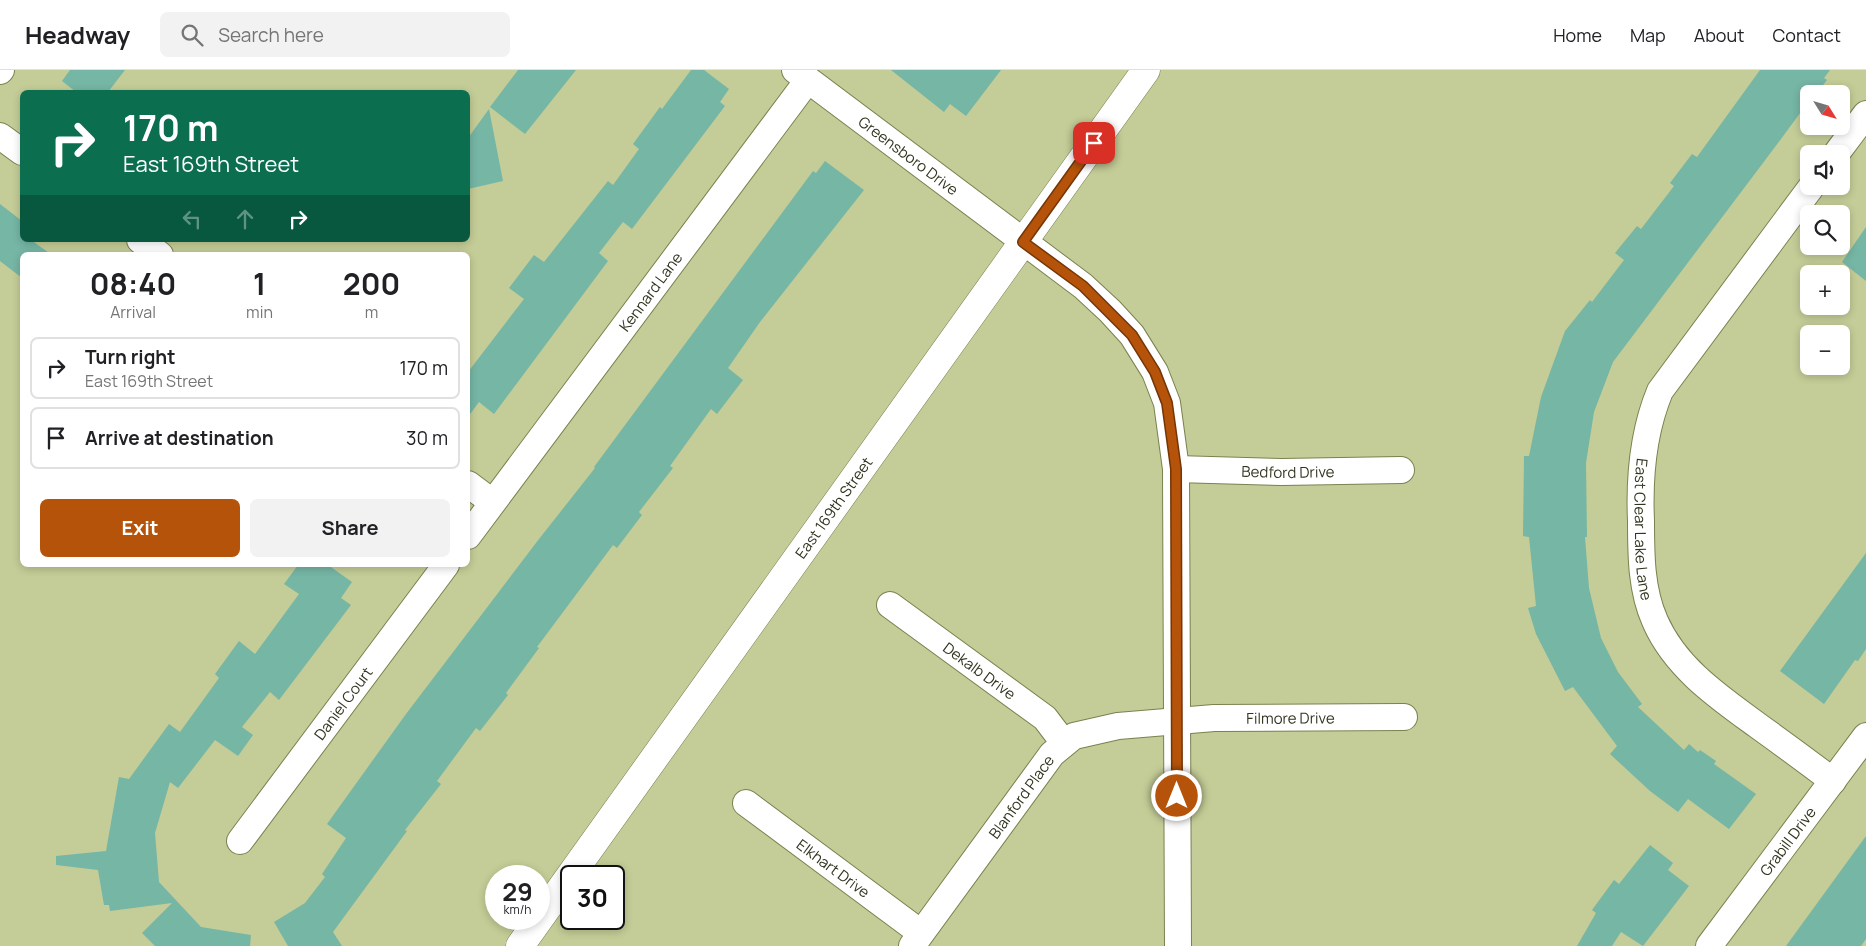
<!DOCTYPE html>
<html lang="en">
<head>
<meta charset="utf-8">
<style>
	body { margin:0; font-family:Manrope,sans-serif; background:#f2f2f2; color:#202124; height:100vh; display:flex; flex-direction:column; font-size:19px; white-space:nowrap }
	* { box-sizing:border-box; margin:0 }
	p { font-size:16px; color:#757577 }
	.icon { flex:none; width:28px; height:28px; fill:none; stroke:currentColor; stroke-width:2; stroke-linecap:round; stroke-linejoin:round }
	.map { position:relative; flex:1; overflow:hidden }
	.drawer { position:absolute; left:20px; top:182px; width:450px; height:315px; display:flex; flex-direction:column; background:#fff; border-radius:8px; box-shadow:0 2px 8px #0003 }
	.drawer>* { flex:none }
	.top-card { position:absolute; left:20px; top:20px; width:450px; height:152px; border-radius:8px; box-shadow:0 2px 8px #0003; background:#0b6e4f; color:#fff; overflow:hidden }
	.needle { width:32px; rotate:127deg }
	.fabs { position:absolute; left:1800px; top:15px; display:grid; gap:10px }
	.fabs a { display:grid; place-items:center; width:50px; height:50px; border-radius:8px; background:#fff; box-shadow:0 2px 8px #0003; font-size:25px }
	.speed { position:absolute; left:485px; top:795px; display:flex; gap:10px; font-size:25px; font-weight:700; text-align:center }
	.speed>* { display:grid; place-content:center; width:65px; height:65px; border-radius:50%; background:#fff; box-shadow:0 2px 8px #0003; line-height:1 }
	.speed small { font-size:12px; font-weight:400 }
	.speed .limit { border:2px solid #111; border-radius:8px; background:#fff; color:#111 }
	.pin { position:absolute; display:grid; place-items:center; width:42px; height:42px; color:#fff; margin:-21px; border-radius:10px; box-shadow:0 2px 8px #0006 }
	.me { position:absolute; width:55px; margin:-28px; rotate:0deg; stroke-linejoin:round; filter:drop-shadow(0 0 4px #0008) }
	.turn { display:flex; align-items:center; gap:18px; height:105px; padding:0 20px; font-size:22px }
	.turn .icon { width:65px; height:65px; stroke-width:2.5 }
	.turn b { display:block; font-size:35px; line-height:42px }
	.lanes { display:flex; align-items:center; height:48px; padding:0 20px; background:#0003; justify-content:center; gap:25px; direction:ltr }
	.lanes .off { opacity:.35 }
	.eta { display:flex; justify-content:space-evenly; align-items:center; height:85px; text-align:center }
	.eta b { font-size:30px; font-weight:700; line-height:35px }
	.action { display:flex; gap:10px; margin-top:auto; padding:10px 20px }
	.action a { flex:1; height:58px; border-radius:8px; background:#b45309; color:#fff; font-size:20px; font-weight:700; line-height:58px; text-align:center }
	.action a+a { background:#f2f2f2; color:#202124 }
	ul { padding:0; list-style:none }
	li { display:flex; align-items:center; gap:15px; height:62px; margin:0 10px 8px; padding:0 10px; border:2px solid #e0e0e0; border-radius:8px }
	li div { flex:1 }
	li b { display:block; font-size:19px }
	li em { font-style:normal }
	header { display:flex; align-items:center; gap:30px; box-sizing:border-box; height:70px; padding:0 25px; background:#fff; border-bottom:1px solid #e0e0e0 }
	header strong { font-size:24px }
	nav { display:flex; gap:28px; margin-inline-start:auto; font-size:18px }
	.search { width:350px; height:45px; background:#f2f2f2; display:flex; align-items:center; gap:12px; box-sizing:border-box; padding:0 18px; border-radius:8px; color:#757577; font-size:19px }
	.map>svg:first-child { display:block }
</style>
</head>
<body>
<header>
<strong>Headway</strong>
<div class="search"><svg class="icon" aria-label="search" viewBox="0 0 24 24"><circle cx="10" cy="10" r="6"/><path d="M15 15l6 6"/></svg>Search here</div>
<nav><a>Home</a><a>Map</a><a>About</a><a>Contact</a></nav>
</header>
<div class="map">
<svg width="1866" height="876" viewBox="0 0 1866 876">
	<rect width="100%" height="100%" fill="#c4cc97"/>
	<!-- building -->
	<g fill="#76b6a5">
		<path d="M 70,0 L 125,0 L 108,22 L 76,22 L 62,11 Z"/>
		<path d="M 518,0 L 576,0 L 525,64 L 490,37 Z"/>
		<path d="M 691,0 L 704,0 L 729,19 L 720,32 L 725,36 L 632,159 L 623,152 L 599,183 L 608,191 L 494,344 L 479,332 L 468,347 L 468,302 L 524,229 L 509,218 L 534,185 L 544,192 L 608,111 L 613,115 L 639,79 L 633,74 L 660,37 L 662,39 Z"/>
		<path d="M 891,0 L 1001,0 L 966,46 L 950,34 L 944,42 Z"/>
		<path d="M 1760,0 L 1830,0 L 1824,8 L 1827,10 L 1816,24 L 1809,24 L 1809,31 L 1778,73 L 1613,292 L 1594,342 L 1586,393 L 1587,467 L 1585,467 L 1589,518 L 1601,568 L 1618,602 L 1642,634 L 1638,637 L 1684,680 L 1689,674 L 1698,682 L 1700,680 L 1716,691 L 1714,694 L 1756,724 L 1729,759 L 1688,729 L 1678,742 L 1650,721 L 1610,684 L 1617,676 L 1573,617 L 1565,621 L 1536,564 L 1528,538 L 1536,536 L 1529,467 L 1523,466 L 1524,386 L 1529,386 L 1541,327 L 1565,261 L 1590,230 L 1592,232 L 1624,190 L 1615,183 L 1637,156 L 1641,159 L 1674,116 L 1670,113 L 1692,84 L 1697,87 Z"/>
		<path d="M 489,39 L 503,111 L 468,119 L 468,68 Z"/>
		<path d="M 825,91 L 864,120 L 760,252 L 728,298 L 743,310 L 717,344 L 711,339 L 670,396 L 673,398 L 639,442 L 642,445 L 617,478 L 613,475 L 537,577 L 539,578 L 506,623 L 508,625 L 480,661 L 476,658 L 437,711 L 441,714 L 405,760 L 407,761 L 333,862 L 342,876 L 288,876 L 274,852 L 305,833 L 325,807 L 322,804 L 346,768 L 327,754 L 406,644 L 539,469 L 595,398 L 594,397 L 813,101 L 816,103 Z"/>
		<path d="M 0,134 L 22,151 L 22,170 L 31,170 L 52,185 L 22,185 L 22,208 L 0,191 Z"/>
		<path d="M 1866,157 L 1866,211 L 1842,192 Z"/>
		<path d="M 1866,483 L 1866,579 L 1858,591 L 1855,590 L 1824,634 L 1780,601 Z"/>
		<path d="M 298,495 L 328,495 L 352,512 L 341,528 L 351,535 L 279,630 L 270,622 L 242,657 L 253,665 L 238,686 L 215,670 L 178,718 L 170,712 L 155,763 L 159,812 L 201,857 L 251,865 L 250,876 L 155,876 L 142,863 L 172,833 L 110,841 L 109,835 L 104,835 L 98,800 L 56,795 L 56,786 L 106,781 L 119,707 L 129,709 L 169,654 L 180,662 L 219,608 L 215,604 L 239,571 L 255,584 L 299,524 L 284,514 Z"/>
		<path d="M 1866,766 L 1866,869 L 1861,876 L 1786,876 Z"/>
		<path d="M 1650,775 L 1673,793 L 1668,800 L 1689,816 L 1643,876 L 1621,862 L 1612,876 L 1577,876 L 1596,843 L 1592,840 L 1614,810 L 1619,814 Z"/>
	</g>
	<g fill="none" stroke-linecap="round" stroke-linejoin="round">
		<!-- street casing -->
		<g stroke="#7b814f" stroke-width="28">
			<g id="street">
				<path id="s1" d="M 795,0 L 1083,216 L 1110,241 L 1132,265 L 1155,302 L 1167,333 L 1176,399 L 1178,876"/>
				<path d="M 0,1 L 1,0"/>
				<path d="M 0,66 L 22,82"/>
				<path d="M 1836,84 L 1866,44"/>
				<path id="s2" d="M 1812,116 L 1660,321 C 1643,362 1639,406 1641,451 C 1641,484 1641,520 1655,551 C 1675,597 1717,626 1757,655 C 1782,673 1808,692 1833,711"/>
				<path d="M 140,170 L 160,185"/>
				<path id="s3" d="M 1176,399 L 1282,402 L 1401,400"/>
				<path d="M 468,414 L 492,432"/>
				<path id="s4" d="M 468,466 L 808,10"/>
				<path id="s5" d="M 890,535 L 1045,648 L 1064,673"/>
				<path id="s6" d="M 746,733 L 921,863"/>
				<path id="s7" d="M 240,771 L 446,495"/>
				<path id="s8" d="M 912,876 L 1052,684 L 1074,666 L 1118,656 L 1214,648 L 1404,647"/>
				<path id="s9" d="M 1709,876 L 1866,666"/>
			</g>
		</g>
		<!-- secondary casing -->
		<g stroke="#7b814f" stroke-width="29">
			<g id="secondary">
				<path id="s10" d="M 520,876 L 1146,0"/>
			</g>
		</g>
		<!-- street -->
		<use href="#street" stroke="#fff" stroke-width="26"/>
		<!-- secondary -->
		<use href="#secondary" stroke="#fff" stroke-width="28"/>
	</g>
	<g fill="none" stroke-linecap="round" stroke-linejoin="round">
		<!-- route casing -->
		<g stroke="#753606" stroke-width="12">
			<path id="route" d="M 1094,73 L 1023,172 L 1083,216 L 1132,265 L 1155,302 L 1167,333 L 1176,399 L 1177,726"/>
		</g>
		<!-- route -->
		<use href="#route" stroke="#b45309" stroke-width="9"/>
	</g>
	<g text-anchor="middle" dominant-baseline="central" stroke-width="4" stroke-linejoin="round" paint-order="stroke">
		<!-- street labels -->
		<g font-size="15" fill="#31341f" stroke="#c4cc97">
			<text stroke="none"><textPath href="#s1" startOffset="142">Greensboro Drive</textPath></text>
			<text stroke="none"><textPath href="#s4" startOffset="305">Kennard Lane</textPath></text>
			<text stroke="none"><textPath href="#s3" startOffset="112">Bedford Drive</textPath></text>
			<text stroke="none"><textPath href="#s10" startOffset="539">East 169th Street</textPath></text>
			<text stroke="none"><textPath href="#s2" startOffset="396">East Clear Lake Lane</textPath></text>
			<text stroke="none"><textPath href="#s5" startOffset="111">Dekalb Drive</textPath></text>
			<text stroke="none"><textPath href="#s7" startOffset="172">Daniel Court</textPath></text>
			<text stroke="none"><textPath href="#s8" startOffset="484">Filmore Drive</textPath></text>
			<text stroke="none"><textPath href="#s8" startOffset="185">Blanford Place</textPath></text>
			<text stroke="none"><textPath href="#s9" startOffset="131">Grabill Drive</textPath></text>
			<text stroke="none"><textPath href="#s6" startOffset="109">Elkhart Drive</textPath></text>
		</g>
	</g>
</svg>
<div class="fabs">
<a><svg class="needle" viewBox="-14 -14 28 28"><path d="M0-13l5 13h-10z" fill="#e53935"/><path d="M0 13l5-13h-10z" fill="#757577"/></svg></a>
<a><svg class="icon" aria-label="sound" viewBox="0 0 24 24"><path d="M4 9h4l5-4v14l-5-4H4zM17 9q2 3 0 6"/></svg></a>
<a><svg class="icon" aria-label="search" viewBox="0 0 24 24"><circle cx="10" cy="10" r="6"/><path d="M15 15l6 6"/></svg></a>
<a>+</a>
<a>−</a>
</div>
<div class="speed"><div>29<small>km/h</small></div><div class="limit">30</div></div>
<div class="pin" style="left:1094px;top:73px;background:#d93025"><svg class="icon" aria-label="arrive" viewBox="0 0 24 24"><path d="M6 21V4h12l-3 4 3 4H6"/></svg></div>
<svg class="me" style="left:1177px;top:726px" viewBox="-20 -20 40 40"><circle r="17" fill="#b45309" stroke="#fff" stroke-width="3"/><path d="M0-11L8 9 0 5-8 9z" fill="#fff"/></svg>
<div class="top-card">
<div class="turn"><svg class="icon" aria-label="right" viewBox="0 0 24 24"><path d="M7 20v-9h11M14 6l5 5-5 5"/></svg><div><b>170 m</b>East 169th Street</div></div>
<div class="lanes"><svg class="icon off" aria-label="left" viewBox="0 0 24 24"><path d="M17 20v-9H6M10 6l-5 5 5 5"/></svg><svg class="icon off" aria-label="ahead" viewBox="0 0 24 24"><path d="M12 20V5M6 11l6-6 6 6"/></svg><svg class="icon" aria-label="right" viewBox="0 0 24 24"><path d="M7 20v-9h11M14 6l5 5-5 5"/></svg></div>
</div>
<section class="drawer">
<div class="eta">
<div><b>08:40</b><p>Arrival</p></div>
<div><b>1</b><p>min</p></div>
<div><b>200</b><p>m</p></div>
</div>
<ul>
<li><svg class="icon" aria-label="right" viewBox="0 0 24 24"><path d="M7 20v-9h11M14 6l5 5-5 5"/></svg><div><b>Turn right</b><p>East 169th Street</p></div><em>170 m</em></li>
<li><svg class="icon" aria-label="arrive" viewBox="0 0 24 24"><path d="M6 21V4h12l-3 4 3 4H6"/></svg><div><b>Arrive at destination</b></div><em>30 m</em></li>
</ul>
<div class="action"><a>Exit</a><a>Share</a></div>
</section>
</div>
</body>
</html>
